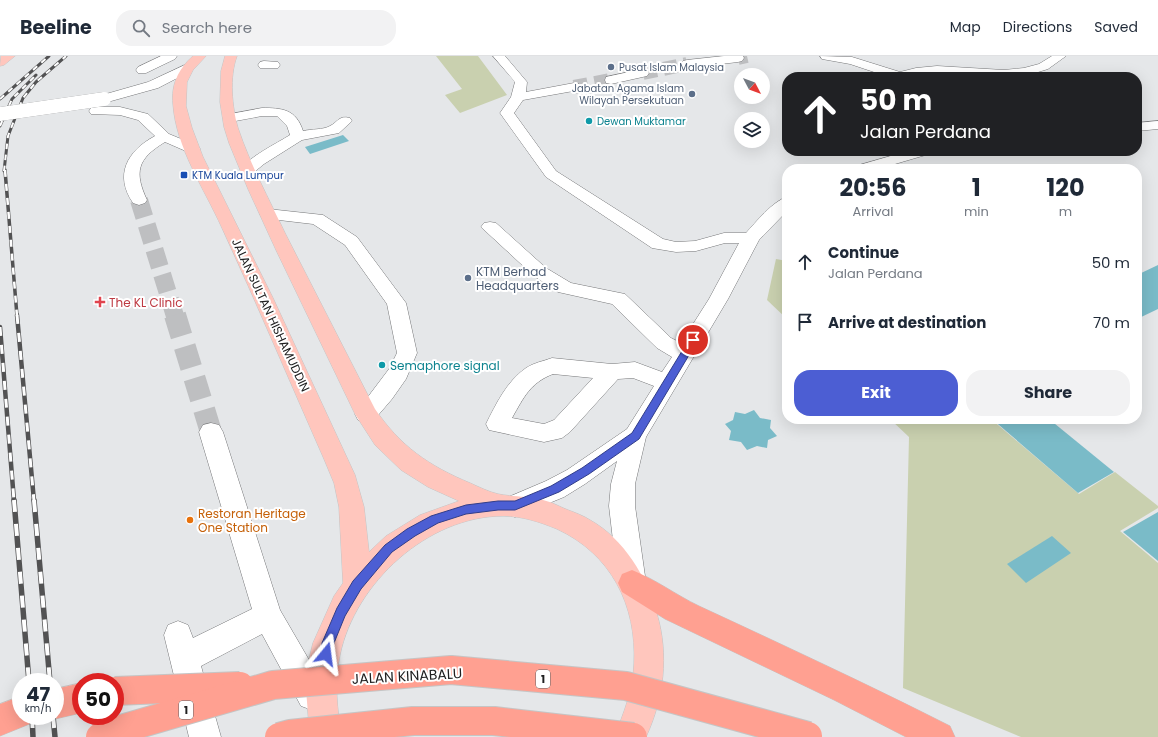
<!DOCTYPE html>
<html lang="en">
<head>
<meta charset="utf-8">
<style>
	body { margin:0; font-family:Poppins,sans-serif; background:#f2f2f3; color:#1f2937; height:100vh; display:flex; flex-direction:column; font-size:15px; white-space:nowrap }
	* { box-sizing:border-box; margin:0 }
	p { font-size:13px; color:#747a83 }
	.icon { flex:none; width:22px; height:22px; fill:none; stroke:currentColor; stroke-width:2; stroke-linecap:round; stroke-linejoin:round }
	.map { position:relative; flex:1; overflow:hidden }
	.details { position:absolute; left:782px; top:108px; width:360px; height:260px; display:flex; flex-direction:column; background:#fff; border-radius:16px; box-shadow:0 4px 16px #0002 }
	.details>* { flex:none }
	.guide { position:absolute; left:782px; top:16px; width:360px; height:84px; border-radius:16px; box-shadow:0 4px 16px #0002; background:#202124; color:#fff; overflow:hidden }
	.needle { width:26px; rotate:131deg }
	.tools { position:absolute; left:734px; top:12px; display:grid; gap:8px }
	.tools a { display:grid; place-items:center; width:36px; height:36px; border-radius:50%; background:#fff; box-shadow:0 4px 16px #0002; font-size:20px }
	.speed { position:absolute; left:12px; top:617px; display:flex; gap:8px; font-size:20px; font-weight:700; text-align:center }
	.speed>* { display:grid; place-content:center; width:52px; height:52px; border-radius:50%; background:#fff; box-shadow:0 4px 16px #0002; line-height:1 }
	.speed small { font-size:10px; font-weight:400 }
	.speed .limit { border:6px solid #d22; background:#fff; color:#111 }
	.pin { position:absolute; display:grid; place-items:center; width:34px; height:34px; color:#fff; margin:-17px; border:2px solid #fff; border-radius:50%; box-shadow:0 1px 4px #0007 }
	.me { position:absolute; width:44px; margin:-22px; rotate:16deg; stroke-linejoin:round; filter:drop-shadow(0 0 3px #0008) }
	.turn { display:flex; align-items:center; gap:14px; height:84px; padding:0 12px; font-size:18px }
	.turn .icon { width:52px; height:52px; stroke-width:2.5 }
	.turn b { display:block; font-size:28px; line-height:34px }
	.eta { display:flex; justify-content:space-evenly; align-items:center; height:68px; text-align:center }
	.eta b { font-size:24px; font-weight:700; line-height:28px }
	.button { display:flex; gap:8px; margin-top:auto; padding:8px 12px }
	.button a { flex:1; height:46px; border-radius:16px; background:#4c5ed3; color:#fff; font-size:16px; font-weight:700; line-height:46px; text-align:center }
	.button a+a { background:#f2f2f3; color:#1f2937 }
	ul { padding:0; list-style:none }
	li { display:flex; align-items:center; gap:12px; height:60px; padding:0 12px }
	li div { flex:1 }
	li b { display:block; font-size:15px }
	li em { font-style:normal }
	header { display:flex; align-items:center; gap:24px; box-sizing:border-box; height:56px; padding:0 20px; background:#fff; border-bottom:1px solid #e0e1e3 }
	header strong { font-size:19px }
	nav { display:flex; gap:22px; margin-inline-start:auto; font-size:14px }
	.search { width:280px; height:36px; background:#f2f2f3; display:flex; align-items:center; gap:10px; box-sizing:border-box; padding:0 14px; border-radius:16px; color:#747a83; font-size:15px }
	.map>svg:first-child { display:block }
</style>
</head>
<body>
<header>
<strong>Beeline</strong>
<div class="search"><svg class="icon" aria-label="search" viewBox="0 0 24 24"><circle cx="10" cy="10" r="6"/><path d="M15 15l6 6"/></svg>Search here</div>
<nav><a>Map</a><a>Directions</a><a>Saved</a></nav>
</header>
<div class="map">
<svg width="1158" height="681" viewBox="0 0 1158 681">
	<rect width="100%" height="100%" fill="#e5e7e9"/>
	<!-- green -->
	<g fill="#c9d0af">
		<path d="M 436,0 L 478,0 L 507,39 L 460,57 L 445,39 L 462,33 Z"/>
		<path d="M 776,203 L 787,205 L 787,263 L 767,244 Z"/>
		<path d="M 890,363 L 991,363 L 1079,438 L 1115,416 L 1158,450 L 1158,452 L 1120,475 L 1158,507 L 1158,681 L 1021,681 L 903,632 L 909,381 Z"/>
	</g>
	<!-- water -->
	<g fill="#7abbc8">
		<path d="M 343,79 L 349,85 L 310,98 L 305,91 Z"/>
		<path d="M 1158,209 L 1158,253 L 1137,263 L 1137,219 Z"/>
		<path d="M 754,354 L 760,362 L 771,364 L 770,372 L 777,380 L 768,384 L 767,392 L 757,390 L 747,394 L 741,386 L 729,384 L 731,375 L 725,368 L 733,364 L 735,356 L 745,358 Z"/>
		<path d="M 992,363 L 1049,363 L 1114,416 L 1078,437 Z"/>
		<path d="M 1158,456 L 1158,505 L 1123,476 Z"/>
		<path d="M 1052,480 L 1071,497 L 1026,527 L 1007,508 Z"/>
	</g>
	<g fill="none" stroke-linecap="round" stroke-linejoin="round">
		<!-- minor-tunnel-far2 -->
		<g stroke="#bebfc1" stroke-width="14" stroke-dasharray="14 7" stroke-linecap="butt">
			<path d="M 738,2 L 747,0"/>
			<path d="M 643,17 L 687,8"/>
			<path d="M 574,31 L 611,24"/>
		</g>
		<!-- minor-tunnel-far1 -->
		<path stroke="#bebfc1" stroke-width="18" stroke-dasharray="18 8" stroke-linecap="butt" d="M 139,144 L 175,260"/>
		<!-- minor-tunnel -->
		<path stroke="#bebfc1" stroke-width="22" stroke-dasharray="22 11" stroke-linecap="butt" d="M 175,259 L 211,376"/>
		<!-- minor casing -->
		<g stroke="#767779" stroke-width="1">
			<g id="minor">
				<path d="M 161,0 L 177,0 L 175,3 L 146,17 L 138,17 L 136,14 L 138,11 Z"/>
				<path d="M 493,0 L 505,0 L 527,26 L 526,36 L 574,27 L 579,28 L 580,31 L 579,34 L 523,44 L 514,57 L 556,115 L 663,183 L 676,186 L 695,185 L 724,177 L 746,177 C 756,166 773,145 787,141 L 787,155 L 759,184 L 728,243 L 646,381 L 635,428 L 635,450 L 646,527 L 642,536 L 632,540 L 622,536 L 618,527 L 609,450 L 611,428 L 617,405 L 585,428 L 564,441 L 515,461 L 506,458 L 502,450 L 506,442 L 546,425 L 567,414 L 627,373 L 654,330 L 633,322 L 618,323 L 570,376 L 562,382 L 544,386 L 489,374 L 486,368 C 496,348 507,325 526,312 C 533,307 544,305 552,302 L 612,308 L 635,306 L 662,316 L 672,301 L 657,292 L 612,248 L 558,236 L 534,220 L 481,171 L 484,167 L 490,166 L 496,167 L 546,212 L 571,227 L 625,238 L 671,282 L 681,287 L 709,243 L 739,187 L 725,187 L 696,195 L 676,196 L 652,192 L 546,121 L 500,57 L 511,41 L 515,26 ZM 553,318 L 593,322 L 554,364 L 544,368 L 512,362 C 524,341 530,327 553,318 Z"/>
				<path d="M 724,0 L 743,0 L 744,2 L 742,5 L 738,6 L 687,12 L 683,11 L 681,8 L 683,5 L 687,4 Z"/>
				<path d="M 820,0 L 852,1 L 900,16 L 916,12 L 937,10 L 1004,14 L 1024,12 L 1039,8 L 1052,0 L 1066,0 L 1048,13 L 1025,20 L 1006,21 L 937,18 L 911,21 L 889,21 L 850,8 L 822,3 Z"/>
				<path d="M 264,5 L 278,6 L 280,9 L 278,12 L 260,12 L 258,9 L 260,6 Z"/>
				<path d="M 187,8 L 191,9 L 193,12 L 191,15 L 158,32 L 104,47 L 99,46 L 97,43 L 99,40 L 148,26 Z"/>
				<path d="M 643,13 L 647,14 L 649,17 L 647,20 L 611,28 L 606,27 L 605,24 L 606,21 Z"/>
				<path d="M 96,51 L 120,51 L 148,58 L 169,78 L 198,90 L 200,93 L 198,96 L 193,97 L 188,96 L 165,86 C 137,103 134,116 147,144 L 145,147 L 139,149 L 133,147 C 114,119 127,95 155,80 L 138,64 L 120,59 L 91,58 L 89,55 L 91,52 Z"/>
				<path d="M 262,52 C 282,52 296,53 303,75 C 311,73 323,74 330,70 C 338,66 339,59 350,62 L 352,65 L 339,77 L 302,84 L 264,108 L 253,117 L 248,119 L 243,117 L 240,114 C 250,100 276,88 290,79 L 287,70 L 277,60 L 262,60 L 230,66 L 225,65 L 223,62 L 225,59 Z"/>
				<path d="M 1158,65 L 1158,73 L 1137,75 L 1137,67 Z"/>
				<path d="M 908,95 L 931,95 L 929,98 L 878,113 L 853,113 L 856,110 Z"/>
				<path d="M 268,153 L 323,159 L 357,181 L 406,247 L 417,297 L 406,323 L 392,343 L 374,364 L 366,367 L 358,364 L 355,358 L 389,313 L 397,297 L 387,248 L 345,189 L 313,168 L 262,162 L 260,158 L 262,154 Z"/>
				<path d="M 211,367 L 219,369 L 223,376 L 280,554 L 323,628 L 327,639 L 323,650 L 312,654 L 301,650 L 262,578 L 201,610 L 221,681 L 189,681 L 164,579 L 168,569 L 178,565 L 188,569 L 193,582 L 252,553 L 199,376 L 203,369 Z"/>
			</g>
		</g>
		<!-- major casing -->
		<g stroke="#c5c5c5" stroke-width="1">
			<g id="major">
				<path d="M 15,0 L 4,9 L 0,10 L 1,0 Z"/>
				<path d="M 193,0 L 206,0 L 193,14 L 187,26 L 186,50 L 192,72 L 203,101 L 273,242 L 355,419 L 364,451 L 369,496 L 386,480 L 420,459 L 459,445 L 428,431 L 401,414 L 375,389 L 355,358 L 276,194 L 248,133 L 229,87 L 224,71 L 220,46 L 221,15 L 225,0 L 237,0 C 229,21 232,51 238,72 C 250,108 269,143 285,177 C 315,236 345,294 375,353 C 400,390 429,410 470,427 C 479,431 489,436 498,438 C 513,441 529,440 543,444 C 552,446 560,451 568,454 C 576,457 584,460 590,464 C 624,483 647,521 657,558 C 669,599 664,642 646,681 L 614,681 C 624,657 633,634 634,608 C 637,549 611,498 557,473 C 540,466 522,460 503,460 C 428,460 355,527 340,599 C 334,626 337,654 342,681 L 310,681 L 306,634 L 310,599 L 313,587 L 334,540 L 343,527 L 339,451 L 334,427 L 324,403 C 290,326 257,248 222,172 C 204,132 176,92 173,48 C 171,29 178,13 193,0 Z"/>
			</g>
		</g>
		<!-- highway casing -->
		<g stroke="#c5c5c5" stroke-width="1">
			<g id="highway">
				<path d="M 632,514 C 655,523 676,539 699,550 C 783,589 867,628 950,670 L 955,681 L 906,681 L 834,644 L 665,563 L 622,536 L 618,527 L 622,518 Z"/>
				<path d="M 81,627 L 81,657 L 55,663 L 47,660 L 55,660 L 55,633 Z"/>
				<path d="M 21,640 L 21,660 L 35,660 L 32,667 L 0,680 L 0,648 Z"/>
			</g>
		</g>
		<!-- minor -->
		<use href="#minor" fill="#fff" fill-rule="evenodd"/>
		<!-- major -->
		<use href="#major" fill="#ffc6bd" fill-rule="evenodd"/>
		<!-- highway -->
		<use href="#highway" fill="#ffa091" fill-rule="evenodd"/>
		<!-- rail-far3 casing -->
		<g stroke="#525253" stroke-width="3">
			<g id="rail-far3">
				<path d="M 0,43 L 49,0"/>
				<path d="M 0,70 L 12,43 L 36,19"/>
				<path d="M 4,115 L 8,80 L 23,42 L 36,26 L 66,0"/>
			</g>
		</g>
		<!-- rail-far2 casing -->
		<g stroke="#525253" stroke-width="3.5">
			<path id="rail-far2" d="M 5,114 L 17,260"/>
		</g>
		<!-- rail-far1 casing -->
		<g stroke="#525253" stroke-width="4.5">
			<g id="rail-far1">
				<path d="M 17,259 L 34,445"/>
				<path d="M 0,271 L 14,445"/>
			</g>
		</g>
		<!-- rail casing -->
		<g stroke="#525253" stroke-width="5.5">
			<g id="rail">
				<path d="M 14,444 L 29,626"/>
				<path d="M 34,444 L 50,626"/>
				<path d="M 32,660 L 33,681"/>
				<path d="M 53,660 L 55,681"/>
			</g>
		</g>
		<!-- rail-far3 -->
		<use href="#rail-far3" stroke="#fff" stroke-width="2" stroke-dasharray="5.5" stroke-linecap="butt"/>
		<!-- rail-far2 -->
		<use href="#rail-far2" stroke="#fff" stroke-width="2.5" stroke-dasharray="7" stroke-linecap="butt"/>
		<!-- rail-far1 -->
		<use href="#rail-far1" stroke="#fff" stroke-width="3" stroke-dasharray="9" stroke-linecap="butt"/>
		<!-- rail -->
		<use href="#rail" stroke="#fff" stroke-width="4" stroke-dasharray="12" stroke-linecap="butt"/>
		<!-- minor-bridge casing -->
		<g stroke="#767779" stroke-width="14" stroke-linecap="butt">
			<path id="minor-bridge" d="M 0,58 L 104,43"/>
		</g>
		<!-- highway-bridge casing -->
		<g stroke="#c5c5c5" stroke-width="30" stroke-linecap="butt">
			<g id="highway-bridge">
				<path d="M 115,635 L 240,630"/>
				<path d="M 100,681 L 118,674 L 273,629 L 451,614 L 626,630 L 808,680"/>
				<path d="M 279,681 L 290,678 L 413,665 L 494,665 L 633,681"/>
			</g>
		</g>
		<!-- minor-bridge -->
		<use href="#minor-bridge" stroke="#fff" stroke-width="14"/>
		<!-- highway-bridge -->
		<use href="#highway-bridge" stroke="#ffa091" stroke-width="28"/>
	</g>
	<!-- route -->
	<path fill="#4c5ed3" stroke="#313d89" d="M 693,281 L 698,284 L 639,383 L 589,418 L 559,436 L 515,454 L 498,454 L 466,458 L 438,467 L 415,480 L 392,496 L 361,533 L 345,560 L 334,587 L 330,602 L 326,604 L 321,602 L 320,598 L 322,587 L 337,552 L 353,525 L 385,489 L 407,473 L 431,460 L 466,449 L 498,445 L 515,445 L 551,430 L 582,412 L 632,377 L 690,282 Z"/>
	<!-- markers -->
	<g fill="#5c6f8a" stroke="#fff" stroke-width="1.5">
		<circle cx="611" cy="11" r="4"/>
		<circle cx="692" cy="38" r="4"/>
		<circle cx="468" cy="222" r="4"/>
	</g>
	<g fill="#0f9aa8" stroke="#fff" stroke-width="1.5">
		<circle cx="589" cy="65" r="4"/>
		<circle cx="382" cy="309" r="4"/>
	</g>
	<rect fill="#1a4fb4" stroke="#fff" stroke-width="1.5" x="180" y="115" width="8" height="8" rx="2"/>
	<path fill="#e0444e" stroke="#fff" stroke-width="1.5" d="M98 240h4v4h4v4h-4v4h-4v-4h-4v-4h4z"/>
	<circle fill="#e8710a" stroke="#fff" stroke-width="1.5" cx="190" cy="464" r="4"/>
	<g text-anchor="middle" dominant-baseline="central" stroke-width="4" stroke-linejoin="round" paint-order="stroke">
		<!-- far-service labels -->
		<g font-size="10" fill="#4e5e75" stroke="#fff" text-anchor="start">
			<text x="619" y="11">Pusat Islam Malaysia</text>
			<text x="684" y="32" text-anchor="end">Jabatan Agama Islam<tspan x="684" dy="12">Wilayah Persekutuan</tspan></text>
		</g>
		<!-- far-culture labels -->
		<g font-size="10" fill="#0d838f" stroke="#fff" text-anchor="start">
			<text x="597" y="65">Dewan Muktamar</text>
		</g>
		<!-- far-transit labels -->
		<g font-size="10" fill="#164399" stroke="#fff" text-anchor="start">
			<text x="192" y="119">KTM Kuala Lumpur</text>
		</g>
		<!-- shield labels -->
		<g fill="#fff" stroke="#636364" stroke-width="1">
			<rect x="536" y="614" width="14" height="18" rx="3"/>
			<rect x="179" y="645" width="14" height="18" rx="3"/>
		</g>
		<g font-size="11" font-weight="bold" fill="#202021">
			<text x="543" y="623">1</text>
			<text x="186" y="654">1</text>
		</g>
		<!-- service labels -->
		<g font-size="12" fill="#4e5e75" stroke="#fff" text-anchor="start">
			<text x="476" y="215">KTM Berhad<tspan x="476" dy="14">Headquarters</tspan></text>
		</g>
		<!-- health labels -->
		<g font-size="12" fill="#be3a42" stroke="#fff" text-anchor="start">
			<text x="109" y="246">The KL Clinic</text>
		</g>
		<!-- street labels -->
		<g font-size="12" fill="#202021" stroke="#fff">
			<text transform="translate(271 259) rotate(65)">JALAN SULTAN HISHAMUDDIN</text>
		</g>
		<!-- culture labels -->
		<g font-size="12" fill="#0d838f" stroke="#fff" text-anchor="start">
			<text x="390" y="309">Semaphore signal</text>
		</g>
		<!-- food labels -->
		<g font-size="12" fill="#c56008" stroke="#fff" text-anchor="start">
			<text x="198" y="457">Restoran Heritage<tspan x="198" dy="14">One Station</tspan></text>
		</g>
		<!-- near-street labels -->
		<g font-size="14" fill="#202021" stroke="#fff">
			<text transform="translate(407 620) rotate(-3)">JALAN KINABALU</text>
		</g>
	</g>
</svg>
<div class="tools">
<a><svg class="needle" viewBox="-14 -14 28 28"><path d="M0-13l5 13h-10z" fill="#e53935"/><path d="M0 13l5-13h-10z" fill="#747a83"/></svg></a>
<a><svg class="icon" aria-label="layers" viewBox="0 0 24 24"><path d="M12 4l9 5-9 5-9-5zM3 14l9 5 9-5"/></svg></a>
</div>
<div class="speed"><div>47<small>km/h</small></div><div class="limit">50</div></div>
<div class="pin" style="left:693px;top:284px;background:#d93025"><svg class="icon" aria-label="arrive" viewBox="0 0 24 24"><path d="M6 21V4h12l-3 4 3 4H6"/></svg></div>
<svg class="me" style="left:326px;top:598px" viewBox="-20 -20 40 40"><path d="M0-17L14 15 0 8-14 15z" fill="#4c5ed3" stroke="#fff" stroke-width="4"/></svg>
<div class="guide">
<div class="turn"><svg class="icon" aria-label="ahead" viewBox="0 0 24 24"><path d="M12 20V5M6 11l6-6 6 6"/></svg><div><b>50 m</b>Jalan Perdana</div></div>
</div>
<section class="details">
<div class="eta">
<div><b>20:56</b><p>Arrival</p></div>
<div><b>1</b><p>min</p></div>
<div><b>120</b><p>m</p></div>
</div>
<ul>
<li><svg class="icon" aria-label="ahead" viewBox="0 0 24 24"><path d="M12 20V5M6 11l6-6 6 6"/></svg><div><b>Continue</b><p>Jalan Perdana</p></div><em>50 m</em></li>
<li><svg class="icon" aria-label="arrive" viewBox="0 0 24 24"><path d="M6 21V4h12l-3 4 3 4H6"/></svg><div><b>Arrive at destination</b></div><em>70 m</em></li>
</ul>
<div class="button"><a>Exit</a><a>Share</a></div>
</section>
</div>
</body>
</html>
